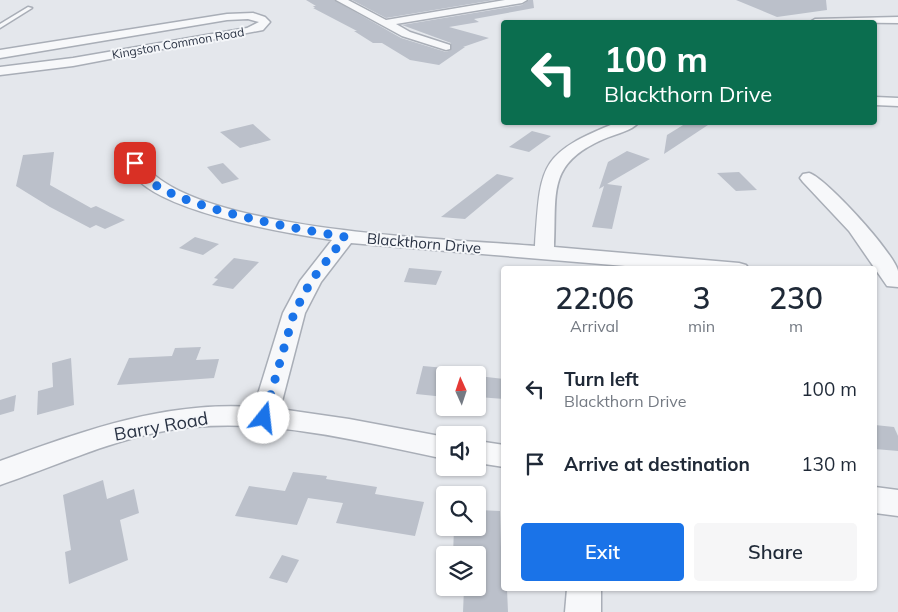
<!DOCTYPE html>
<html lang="en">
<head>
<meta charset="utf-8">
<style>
	body { margin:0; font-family:Mulish,sans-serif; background:#f6f6f7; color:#1f2937; height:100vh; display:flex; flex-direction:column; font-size:19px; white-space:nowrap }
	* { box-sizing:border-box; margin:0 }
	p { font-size:16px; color:#747a83 }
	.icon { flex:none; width:28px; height:28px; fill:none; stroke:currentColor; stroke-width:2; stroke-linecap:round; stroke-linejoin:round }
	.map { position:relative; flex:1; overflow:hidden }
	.details { position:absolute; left:501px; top:266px; width:376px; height:325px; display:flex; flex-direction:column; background:#fff; border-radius:5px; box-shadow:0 1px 4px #0004 }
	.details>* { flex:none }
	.top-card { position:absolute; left:501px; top:20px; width:376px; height:105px; border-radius:5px; box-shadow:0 1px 4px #0004; background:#0b6e4f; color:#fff; overflow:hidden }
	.needle { width:32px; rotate:357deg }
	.tools { position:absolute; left:436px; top:366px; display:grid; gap:10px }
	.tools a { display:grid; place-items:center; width:50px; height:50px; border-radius:5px; background:#fff; box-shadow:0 1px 4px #0004; font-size:25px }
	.pin { position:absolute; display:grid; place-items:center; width:42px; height:42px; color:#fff; margin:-21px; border-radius:10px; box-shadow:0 2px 8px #0006 }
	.me { position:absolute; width:55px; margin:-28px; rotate:16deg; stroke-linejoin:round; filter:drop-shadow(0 0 4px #0008) }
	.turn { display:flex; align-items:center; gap:18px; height:105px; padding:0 20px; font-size:22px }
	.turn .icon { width:65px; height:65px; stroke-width:2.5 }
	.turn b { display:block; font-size:35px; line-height:42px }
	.eta { display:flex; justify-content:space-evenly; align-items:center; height:85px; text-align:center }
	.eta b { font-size:30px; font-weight:600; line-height:35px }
	.action { display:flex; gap:10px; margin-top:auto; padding:10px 20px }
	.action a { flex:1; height:58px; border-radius:5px; background:#1a73e8; color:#fff; font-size:20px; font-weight:600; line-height:58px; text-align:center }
	.action a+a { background:#f6f6f7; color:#1f2937 }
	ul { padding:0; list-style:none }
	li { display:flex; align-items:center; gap:15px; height:75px; padding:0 20px }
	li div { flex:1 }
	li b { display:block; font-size:19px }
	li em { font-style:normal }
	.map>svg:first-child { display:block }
</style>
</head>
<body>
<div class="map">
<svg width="898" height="612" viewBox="0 0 898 612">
	<rect width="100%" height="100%" fill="#e4e7ec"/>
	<!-- building -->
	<g fill="#bbc0ca">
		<path d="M 306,0 L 334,0 L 401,38 L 446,52 L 451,50 L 451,43 L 402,25 L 522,5 L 529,0 L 533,0 L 534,8 L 474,19 L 479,22 L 449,27 L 489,38 L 463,47 L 465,47 L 439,65 L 410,60 L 382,43 L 373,43 L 354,31 L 357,31 L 313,8 L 315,8 L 313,6 L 316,6 Z"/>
		<path d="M 352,0 L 494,0 L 386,18 Z"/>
		<path d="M 736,0 L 826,0 L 827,10 L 777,17 Z"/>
		<path d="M 688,122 L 707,122 L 708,125 L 664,154 L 667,135 Z"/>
		<path d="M 253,124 L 271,140 L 240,148 L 220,132 Z"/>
		<path d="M 532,131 L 551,136 L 529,152 L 509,147 Z"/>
		<path d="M 627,151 L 650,159 L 607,184 L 622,186 L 612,229 L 592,227 L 604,186 L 599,189 L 608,162 Z"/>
		<path d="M 54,152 L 50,185 L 91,208 L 96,206 L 125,220 L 105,229 L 96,225 L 90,228 L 50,207 L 16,186 L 23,155 Z"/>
		<path d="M 223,163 L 239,179 L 222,184 L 207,167 Z"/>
		<path d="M 739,172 L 757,190 L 736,191 L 717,173 Z"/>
		<path d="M 497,174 L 514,178 L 465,219 L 441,217 Z"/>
		<path d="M 195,237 L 219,244 L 203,255 L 179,248 Z"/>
		<path d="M 234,258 L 259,262 L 233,289 L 212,285 L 218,279 L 214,278 Z"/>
		<path d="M 409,268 L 442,271 L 436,285 L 404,282 Z"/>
		<path d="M 201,347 L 196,360 L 219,359 L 214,378 L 117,385 L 129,358 L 172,356 L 175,348 Z"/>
		<path d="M 71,358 L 74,405 L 37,415 L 38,391 L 53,387 L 52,363 Z"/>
		<path d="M 423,366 L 445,368 L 445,397 L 416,394 Z"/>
		<path d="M 478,376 L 504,379 L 504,399 L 478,397 Z"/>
		<path d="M 16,395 L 14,411 L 0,415 L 0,400 Z"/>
		<path d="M 875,425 L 894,427 L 898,436 L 898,451 L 875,449 Z"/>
		<path d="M 293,472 L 327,476 L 326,479 L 377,487 L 375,494 L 424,502 L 415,536 L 336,523 L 343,503 L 308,498 L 297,525 L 235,516 L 249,486 L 285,491 Z"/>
		<path d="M 103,480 L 107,499 L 134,489 L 139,513 L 120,520 L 128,560 L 69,584 L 65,552 L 71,550 L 63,495 Z"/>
		<path d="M 478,510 L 500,511 L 501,548 L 504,548 L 504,589 L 507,589 L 508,612 L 463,612 L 464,588 L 478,588 L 478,555 L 453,555 L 454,528 L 478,528 Z"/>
		<path d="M 282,555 L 299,560 L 287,583 L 269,578 Z"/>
	</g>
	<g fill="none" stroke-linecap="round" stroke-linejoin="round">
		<!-- lane casing -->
		<g stroke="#a9aeb7" stroke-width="3">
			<path id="lane" d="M 28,7 L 32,8 L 0,28 L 0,24 Z"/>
		</g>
		<!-- street casing -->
		<g stroke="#a9aeb7" stroke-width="3">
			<g id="street">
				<path d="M 336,0 L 348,0 L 386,20 L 505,0 L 527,0 L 522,3 L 396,24 L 410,32 L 450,45 L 450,49 L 446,50 L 402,36 Z"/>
				<path d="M 253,13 L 265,17 L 270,22 L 263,30 L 73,66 L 0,75 L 0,67 L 73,58 L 247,28 L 259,22 L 248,19 L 227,20 L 0,58 L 0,50 L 227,14 Z"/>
				<path d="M 898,17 L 898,23 L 810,22 L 815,19 Z"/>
				<path d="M 875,97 L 898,98 L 898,106 L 875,105 Z"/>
				<path d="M 618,122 L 639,122 C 632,131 615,134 604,139 C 546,164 557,193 554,247 L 739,263 L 746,265 L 749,269 L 661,269 L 351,243 L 321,282 L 305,313 L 280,409 L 349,419 L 445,437 L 445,459 C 352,440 254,413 159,432 C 104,443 53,467 0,485 L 0,461 C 83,431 164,401 254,407 L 283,313 L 300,281 L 332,240 C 284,233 176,214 140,182 C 135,177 131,169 127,163 L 131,153 L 143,153 L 145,156 L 143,163 C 192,232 451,239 535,246 C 541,164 538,154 618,122 Z"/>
				<path d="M 809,173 C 825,177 895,254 898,271 C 898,276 898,282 898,287 L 887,286 L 849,231 L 803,182 L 800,178 L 803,174 Z"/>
				<path d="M 478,441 L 504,445 L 504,467 L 478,463 Z"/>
				<path d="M 875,487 L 898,490 L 898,516 L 875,513 Z"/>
				<path d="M 567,589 L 601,589 L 601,612 L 565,612 Z"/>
			</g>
		</g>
		<!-- lane -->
		<use href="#lane" fill="#f7f8fa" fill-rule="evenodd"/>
		<!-- street -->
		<use href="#street" fill="#f7f8fa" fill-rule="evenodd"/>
	</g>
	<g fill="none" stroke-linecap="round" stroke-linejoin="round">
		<!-- route -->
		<path stroke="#1a73e8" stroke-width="9" stroke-dasharray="0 16.2" d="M 135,163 C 146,205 306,230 345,237 L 311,281 L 294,313 L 264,418"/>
	</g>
	<g text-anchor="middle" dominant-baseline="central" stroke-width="4" stroke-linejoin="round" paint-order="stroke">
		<!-- far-street labels -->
		<g font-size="12" fill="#2b3445" stroke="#f4f6f9">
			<text transform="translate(178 43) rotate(-10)">Kingston Common Road</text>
		</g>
		<!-- street labels -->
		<g font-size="15" fill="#2b3445" stroke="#f4f6f9">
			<text transform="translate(424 243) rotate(5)">Blackthorn Drive</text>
		</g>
		<!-- near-street labels -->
		<g font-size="18" fill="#2b3445" stroke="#f4f6f9">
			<text transform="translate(161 426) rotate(-10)">Barry Road</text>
		</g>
	</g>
</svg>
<div class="tools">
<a><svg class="needle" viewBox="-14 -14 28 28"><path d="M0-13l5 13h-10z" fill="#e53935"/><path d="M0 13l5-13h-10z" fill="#747a83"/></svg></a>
<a><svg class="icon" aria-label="sound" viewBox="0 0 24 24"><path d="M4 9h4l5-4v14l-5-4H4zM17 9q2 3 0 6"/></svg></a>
<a><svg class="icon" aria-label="search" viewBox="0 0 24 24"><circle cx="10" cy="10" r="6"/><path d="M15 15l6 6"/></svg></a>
<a><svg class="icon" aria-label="layers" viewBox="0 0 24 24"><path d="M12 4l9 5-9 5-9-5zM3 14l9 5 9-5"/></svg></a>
</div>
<div class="pin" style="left:135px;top:163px;background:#d93025"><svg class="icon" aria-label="arrive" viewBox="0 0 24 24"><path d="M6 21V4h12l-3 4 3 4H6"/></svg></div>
<svg class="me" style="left:264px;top:418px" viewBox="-20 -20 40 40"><circle r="19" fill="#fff"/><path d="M0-13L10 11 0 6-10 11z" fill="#1a73e8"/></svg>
<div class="top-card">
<div class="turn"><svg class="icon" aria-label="left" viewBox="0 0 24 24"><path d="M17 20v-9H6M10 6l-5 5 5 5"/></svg><div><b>100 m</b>Blackthorn Drive</div></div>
</div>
<section class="details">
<div class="eta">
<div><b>22:06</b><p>Arrival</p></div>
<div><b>3</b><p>min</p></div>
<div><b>230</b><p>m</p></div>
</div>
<ul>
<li><svg class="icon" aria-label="left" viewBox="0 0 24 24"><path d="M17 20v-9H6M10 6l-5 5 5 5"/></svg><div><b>Turn left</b><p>Blackthorn Drive</p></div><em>100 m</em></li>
<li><svg class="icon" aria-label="arrive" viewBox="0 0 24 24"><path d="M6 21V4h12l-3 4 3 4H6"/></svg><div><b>Arrive at destination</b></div><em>130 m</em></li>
</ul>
<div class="action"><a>Exit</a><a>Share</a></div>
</section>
</div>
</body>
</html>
